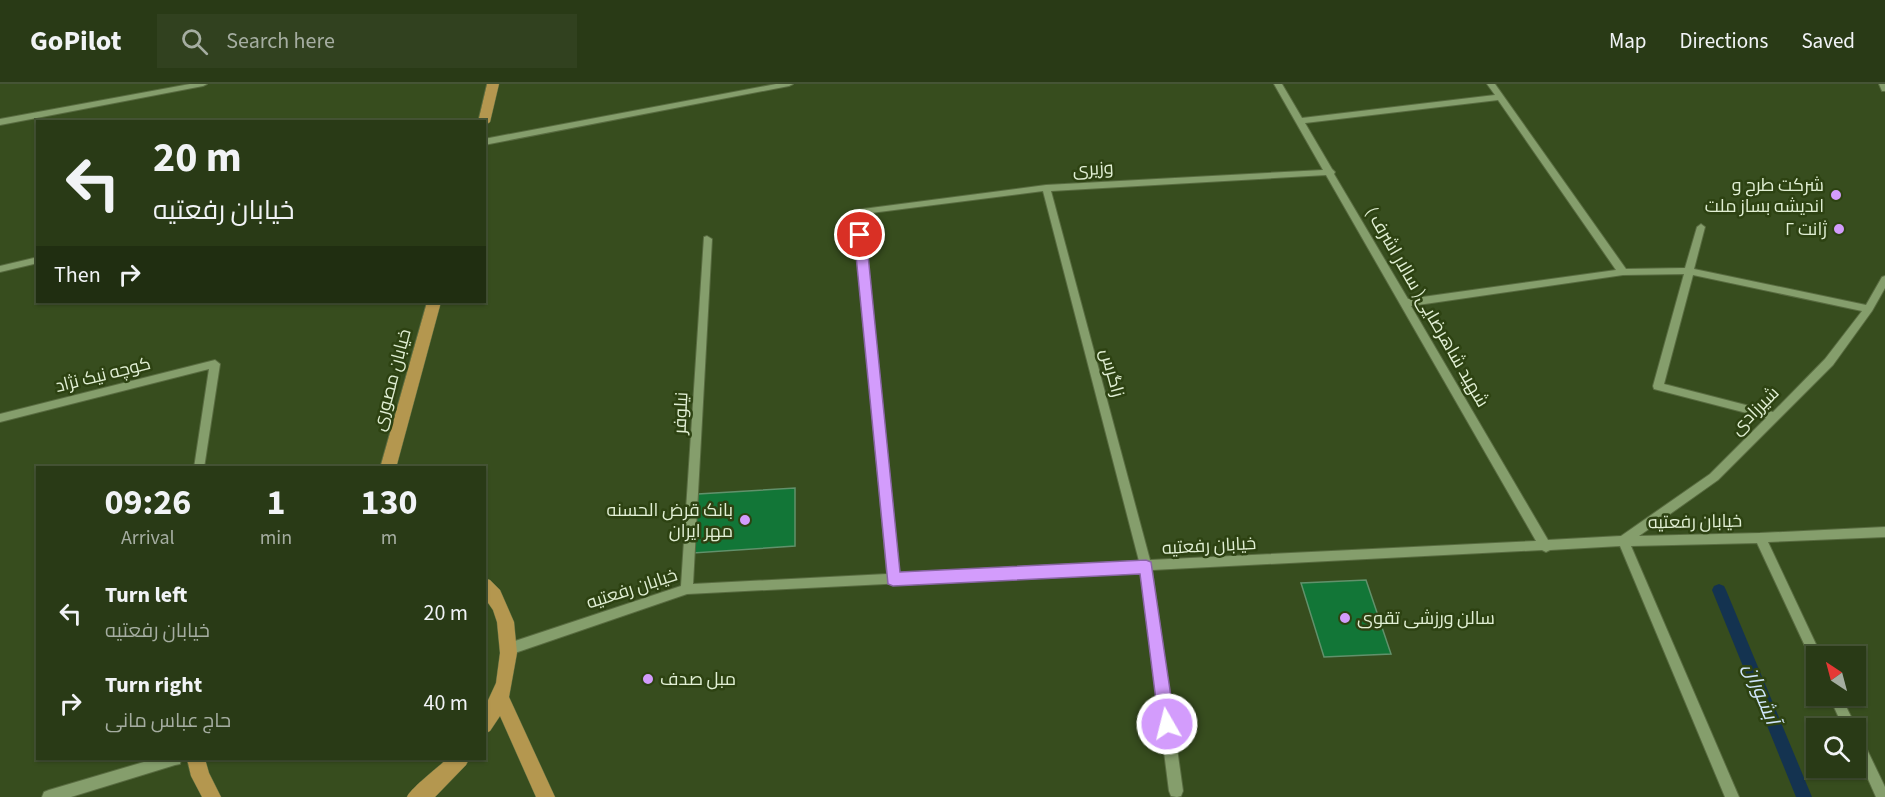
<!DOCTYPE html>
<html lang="en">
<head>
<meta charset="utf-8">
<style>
	body { margin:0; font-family:"Source Sans 3",Cairo,sans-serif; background:#31411f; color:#f1f3f6; height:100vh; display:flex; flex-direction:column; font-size:22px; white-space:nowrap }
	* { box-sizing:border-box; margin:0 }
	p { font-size:20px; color:#a5ada1 }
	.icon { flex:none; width:33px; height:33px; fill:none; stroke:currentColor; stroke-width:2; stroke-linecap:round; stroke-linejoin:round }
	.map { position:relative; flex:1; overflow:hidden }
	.sheet { position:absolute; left:36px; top:382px; width:450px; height:294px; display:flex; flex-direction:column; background:#293a16; border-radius:0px; box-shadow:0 2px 4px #0004,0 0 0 2px #455435 }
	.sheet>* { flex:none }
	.banner { position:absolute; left:36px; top:36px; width:450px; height:183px; border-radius:0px; box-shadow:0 2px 4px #0004,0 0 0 2px #455435; background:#293a16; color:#f1f3f6; overflow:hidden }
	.needle { width:39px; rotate:324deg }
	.controls { position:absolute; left:1806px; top:562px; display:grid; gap:12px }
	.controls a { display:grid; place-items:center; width:60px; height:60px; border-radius:0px; background:#293a16; box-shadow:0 2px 4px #0004,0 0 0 2px #455435; font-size:30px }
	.pin { position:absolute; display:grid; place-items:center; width:51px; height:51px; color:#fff; margin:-26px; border:3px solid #fff; border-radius:50%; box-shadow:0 2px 6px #0007 }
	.me { position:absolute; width:66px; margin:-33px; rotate:352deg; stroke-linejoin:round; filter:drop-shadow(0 0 4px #0008) }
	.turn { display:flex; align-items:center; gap:21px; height:126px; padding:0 18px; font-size:27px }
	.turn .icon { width:78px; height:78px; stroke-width:2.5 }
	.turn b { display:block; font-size:42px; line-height:51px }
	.then { display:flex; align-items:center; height:57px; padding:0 18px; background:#0003; gap:12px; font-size:22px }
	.eta { display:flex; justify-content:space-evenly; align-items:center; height:102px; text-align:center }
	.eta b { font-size:36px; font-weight:700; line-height:42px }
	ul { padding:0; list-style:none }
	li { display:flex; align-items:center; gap:18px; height:90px; padding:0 18px }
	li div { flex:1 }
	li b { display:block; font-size:22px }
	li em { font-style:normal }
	header { display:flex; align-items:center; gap:36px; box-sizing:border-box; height:84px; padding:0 30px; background:#293a16; border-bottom:2px solid #455435 }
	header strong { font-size:28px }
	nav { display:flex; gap:33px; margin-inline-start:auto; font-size:21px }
	.search { width:420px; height:54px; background:#31411f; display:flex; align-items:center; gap:15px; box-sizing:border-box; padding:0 21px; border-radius:0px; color:#a5ada1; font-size:22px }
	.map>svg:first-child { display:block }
</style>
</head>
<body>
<header>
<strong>GoPilot</strong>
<div class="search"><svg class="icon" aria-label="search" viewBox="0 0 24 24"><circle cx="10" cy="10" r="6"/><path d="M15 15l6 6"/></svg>Search here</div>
<nav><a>Map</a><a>Directions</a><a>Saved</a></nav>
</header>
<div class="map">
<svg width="1885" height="713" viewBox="0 0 1885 713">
	<rect width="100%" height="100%" fill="#374d1e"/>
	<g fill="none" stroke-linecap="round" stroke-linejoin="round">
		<!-- stream -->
		<path fill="#143350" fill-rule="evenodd" d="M 1719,500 L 1724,502 L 1726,506 L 1812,713 L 1796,713 L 1712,506 L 1714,502 Z"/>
	</g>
	<!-- building -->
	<g fill="#127637" stroke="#61916b" stroke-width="1.5">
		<path d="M 795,404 L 795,462 L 693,469 L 698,410 Z"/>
		<path d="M 1366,496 L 1391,570 L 1324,573 L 1301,499 Z"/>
	</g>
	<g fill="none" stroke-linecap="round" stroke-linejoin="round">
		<!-- minor casing -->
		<g stroke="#586b40" stroke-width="2">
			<g id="minor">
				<path d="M 190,0 L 207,0 L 203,2 L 0,41 L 0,35 Z"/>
				<path d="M 776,0 L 793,0 L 789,2 L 484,61 L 484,55 Z"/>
				<path d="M 1274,0 L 1282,0 L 1302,34 L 1495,11 L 1487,0 L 1495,0 L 1626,185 L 1685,184 L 1697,143 L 1701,140 L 1705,143 L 1694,185 L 1866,221 L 1882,193 L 1885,192 L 1885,204 L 1872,227 L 1833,281 L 1718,396 L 1639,452 L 1760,449 L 1885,443 L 1885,453 L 1768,458 L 1822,573 L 1816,573 L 1816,578 L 1812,577 L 1757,459 L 1631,462 L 1739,713 L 1725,713 L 1620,462 L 1550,466 L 1546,468 L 1542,466 L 1152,486 L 1183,707 L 1181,712 L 1177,713 L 1171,712 L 1169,707 L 1141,487 L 687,510 L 509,571 L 505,569 L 503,565 L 505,561 L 509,559 L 681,502 L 704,153 L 707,152 L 712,155 L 693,500 L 887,490 L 854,128 L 855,126 L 1046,101 L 1323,86 ZM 1498,16 L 1616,186 L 1408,215 L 1334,90 L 1335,88 L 1332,85 L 1305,39 ZM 1326,91 L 1536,457 L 1150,476 L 1051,107 ZM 1043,107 L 1139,477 L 898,489 L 863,130 ZM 1684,190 L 1653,302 L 1654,305 L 1766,334 L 1710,390 L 1621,452 L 1548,456 L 1411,222 L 1623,191 ZM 1693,191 L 1862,227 L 1825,275 L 1773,328 L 1664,300 Z"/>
				<path d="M 1879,0 L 1885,0 L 1885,7 L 1882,7 Z"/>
				<path d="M 38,173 L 38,179 L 0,188 L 0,182 Z"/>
				<path d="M 215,276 L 220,280 L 204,384 L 194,384 L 209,285 L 0,338 L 0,330 Z"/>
				<path d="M 1829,612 L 1841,612 L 1857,645 L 1856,649 L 1860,651 L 1885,703 L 1885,713 L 1876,713 L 1856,668 L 1856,645 L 1844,645 Z"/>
				<path d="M 154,675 L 181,675 L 180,680 L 175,681 L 71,713 L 42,713 L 44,708 L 49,706 Z"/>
			</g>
		</g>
		<!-- major casing -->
		<g stroke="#586b40" stroke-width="1">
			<g id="major">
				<path d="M 487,0 L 499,0 L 490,38 L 484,42 L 484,38 L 478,38 Z"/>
				<path d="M 427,218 L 441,218 L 396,384 L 380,384 Z"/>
				<path d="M 484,494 L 490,496 L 500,506 L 514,538 L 517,569 L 509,613 L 555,713 L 536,713 L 500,632 L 490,647 L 484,650 L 484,625 L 496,599 L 500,569 L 497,538 L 493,526 L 484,513 Z"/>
				<path d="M 187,675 L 205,675 L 209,689 L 221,713 L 202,713 L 191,692 Z"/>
				<path d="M 447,675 L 469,675 L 466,681 L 435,713 L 407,713 C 410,705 438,683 447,675 Z"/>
			</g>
		</g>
		<!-- minor -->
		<use href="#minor" fill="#859e6c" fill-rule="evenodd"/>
		<!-- major -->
		<use href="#major" fill="#b4974f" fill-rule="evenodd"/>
	</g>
	<!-- route -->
	<path fill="#d39cfc" stroke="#8965a4" stroke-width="1.5" d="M 860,147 L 866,151 L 900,488 L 1146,476 L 1151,478 L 1175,640 L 1173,645 L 1167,648 L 1161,645 L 1159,640 L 1140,490 L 893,502 L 888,500 L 854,151 Z"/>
	<!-- markers -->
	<g fill="#d39cfc" stroke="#2d4212" stroke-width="2">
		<circle cx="1836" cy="111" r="6"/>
		<circle cx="1839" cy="145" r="6"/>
		<circle cx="745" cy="436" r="6"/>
		<circle cx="1345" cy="534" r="6"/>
		<circle cx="648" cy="595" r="6"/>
	</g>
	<g text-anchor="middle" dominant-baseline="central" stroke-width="5" stroke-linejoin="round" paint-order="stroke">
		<!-- street labels -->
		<g font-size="18" fill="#e1efd4" stroke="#2d4212">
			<text transform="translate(1093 85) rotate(-3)">وزیری</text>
			<text transform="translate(1427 223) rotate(60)">شهید شاهرضایی( سالار اشرف )</text>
			<text transform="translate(1112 289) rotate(75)">زاگرس</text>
			<text transform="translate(103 291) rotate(-14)">کوچه نیک نژاد</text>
			<text transform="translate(392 296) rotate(-75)">خیابان مصوری</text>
			<text transform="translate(1755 327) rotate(-45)">شیرزادی</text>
			<text transform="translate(681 329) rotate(-87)">نیلوفر</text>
			<text transform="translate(1695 438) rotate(-1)">خیابان رفعتیه</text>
			<text transform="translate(1209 462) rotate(-3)">خیابان رفعتیه</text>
			<text transform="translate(632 505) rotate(-18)">خیابان رفعتیه</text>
		</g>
		<!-- poi labels -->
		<g font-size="18" fill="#e1efd4" stroke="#2d4212" text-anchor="end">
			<text x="1824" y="101">شرکت طرح و<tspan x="1824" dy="21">اندیشه بساز ملت</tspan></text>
			<text x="1827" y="145">ژانت ۲</text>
			<text x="733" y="426">بانک قرض الحسنه<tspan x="733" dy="21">مهر ایران</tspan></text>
			<text x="1357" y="534" text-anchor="start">سالن ورزشی تقوی</text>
			<text x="660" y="595" text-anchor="start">مبل صدف</text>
		</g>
		<!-- water labels -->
		<g font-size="20" font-style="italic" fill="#d0e6fc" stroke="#2d4212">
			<text transform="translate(1761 610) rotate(68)">آبشوران</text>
		</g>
	</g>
</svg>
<div class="controls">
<a><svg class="needle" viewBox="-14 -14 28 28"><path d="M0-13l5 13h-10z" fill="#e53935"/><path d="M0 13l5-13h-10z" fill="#a5ada1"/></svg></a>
<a><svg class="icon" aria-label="search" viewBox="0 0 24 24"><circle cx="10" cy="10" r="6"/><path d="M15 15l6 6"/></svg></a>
</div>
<div class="pin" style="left:860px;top:151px;background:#d93025"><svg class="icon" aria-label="arrive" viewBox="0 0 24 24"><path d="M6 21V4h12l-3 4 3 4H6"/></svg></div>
<svg class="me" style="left:1167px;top:640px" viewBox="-20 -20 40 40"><circle r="17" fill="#d39cfc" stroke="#fff" stroke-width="3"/><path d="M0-11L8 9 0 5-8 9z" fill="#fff"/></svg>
<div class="banner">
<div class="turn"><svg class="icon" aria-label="left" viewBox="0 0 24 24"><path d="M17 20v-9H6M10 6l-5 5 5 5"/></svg><div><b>20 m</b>خیابان رفعتیه</div></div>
<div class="then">Then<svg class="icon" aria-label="right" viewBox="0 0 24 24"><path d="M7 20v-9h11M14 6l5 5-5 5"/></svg></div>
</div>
<section class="sheet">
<div class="eta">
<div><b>09:26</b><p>Arrival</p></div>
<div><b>1</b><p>min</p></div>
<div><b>130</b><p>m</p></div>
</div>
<ul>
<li><svg class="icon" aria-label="left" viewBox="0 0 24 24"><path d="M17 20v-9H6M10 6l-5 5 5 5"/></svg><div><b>Turn left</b><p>خیابان رفعتیه</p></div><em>20 m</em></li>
<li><svg class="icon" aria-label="right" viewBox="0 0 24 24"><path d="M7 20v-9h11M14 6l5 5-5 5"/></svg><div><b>Turn right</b><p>حاج عباس مانی</p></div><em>40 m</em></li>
</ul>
</section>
</div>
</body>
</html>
